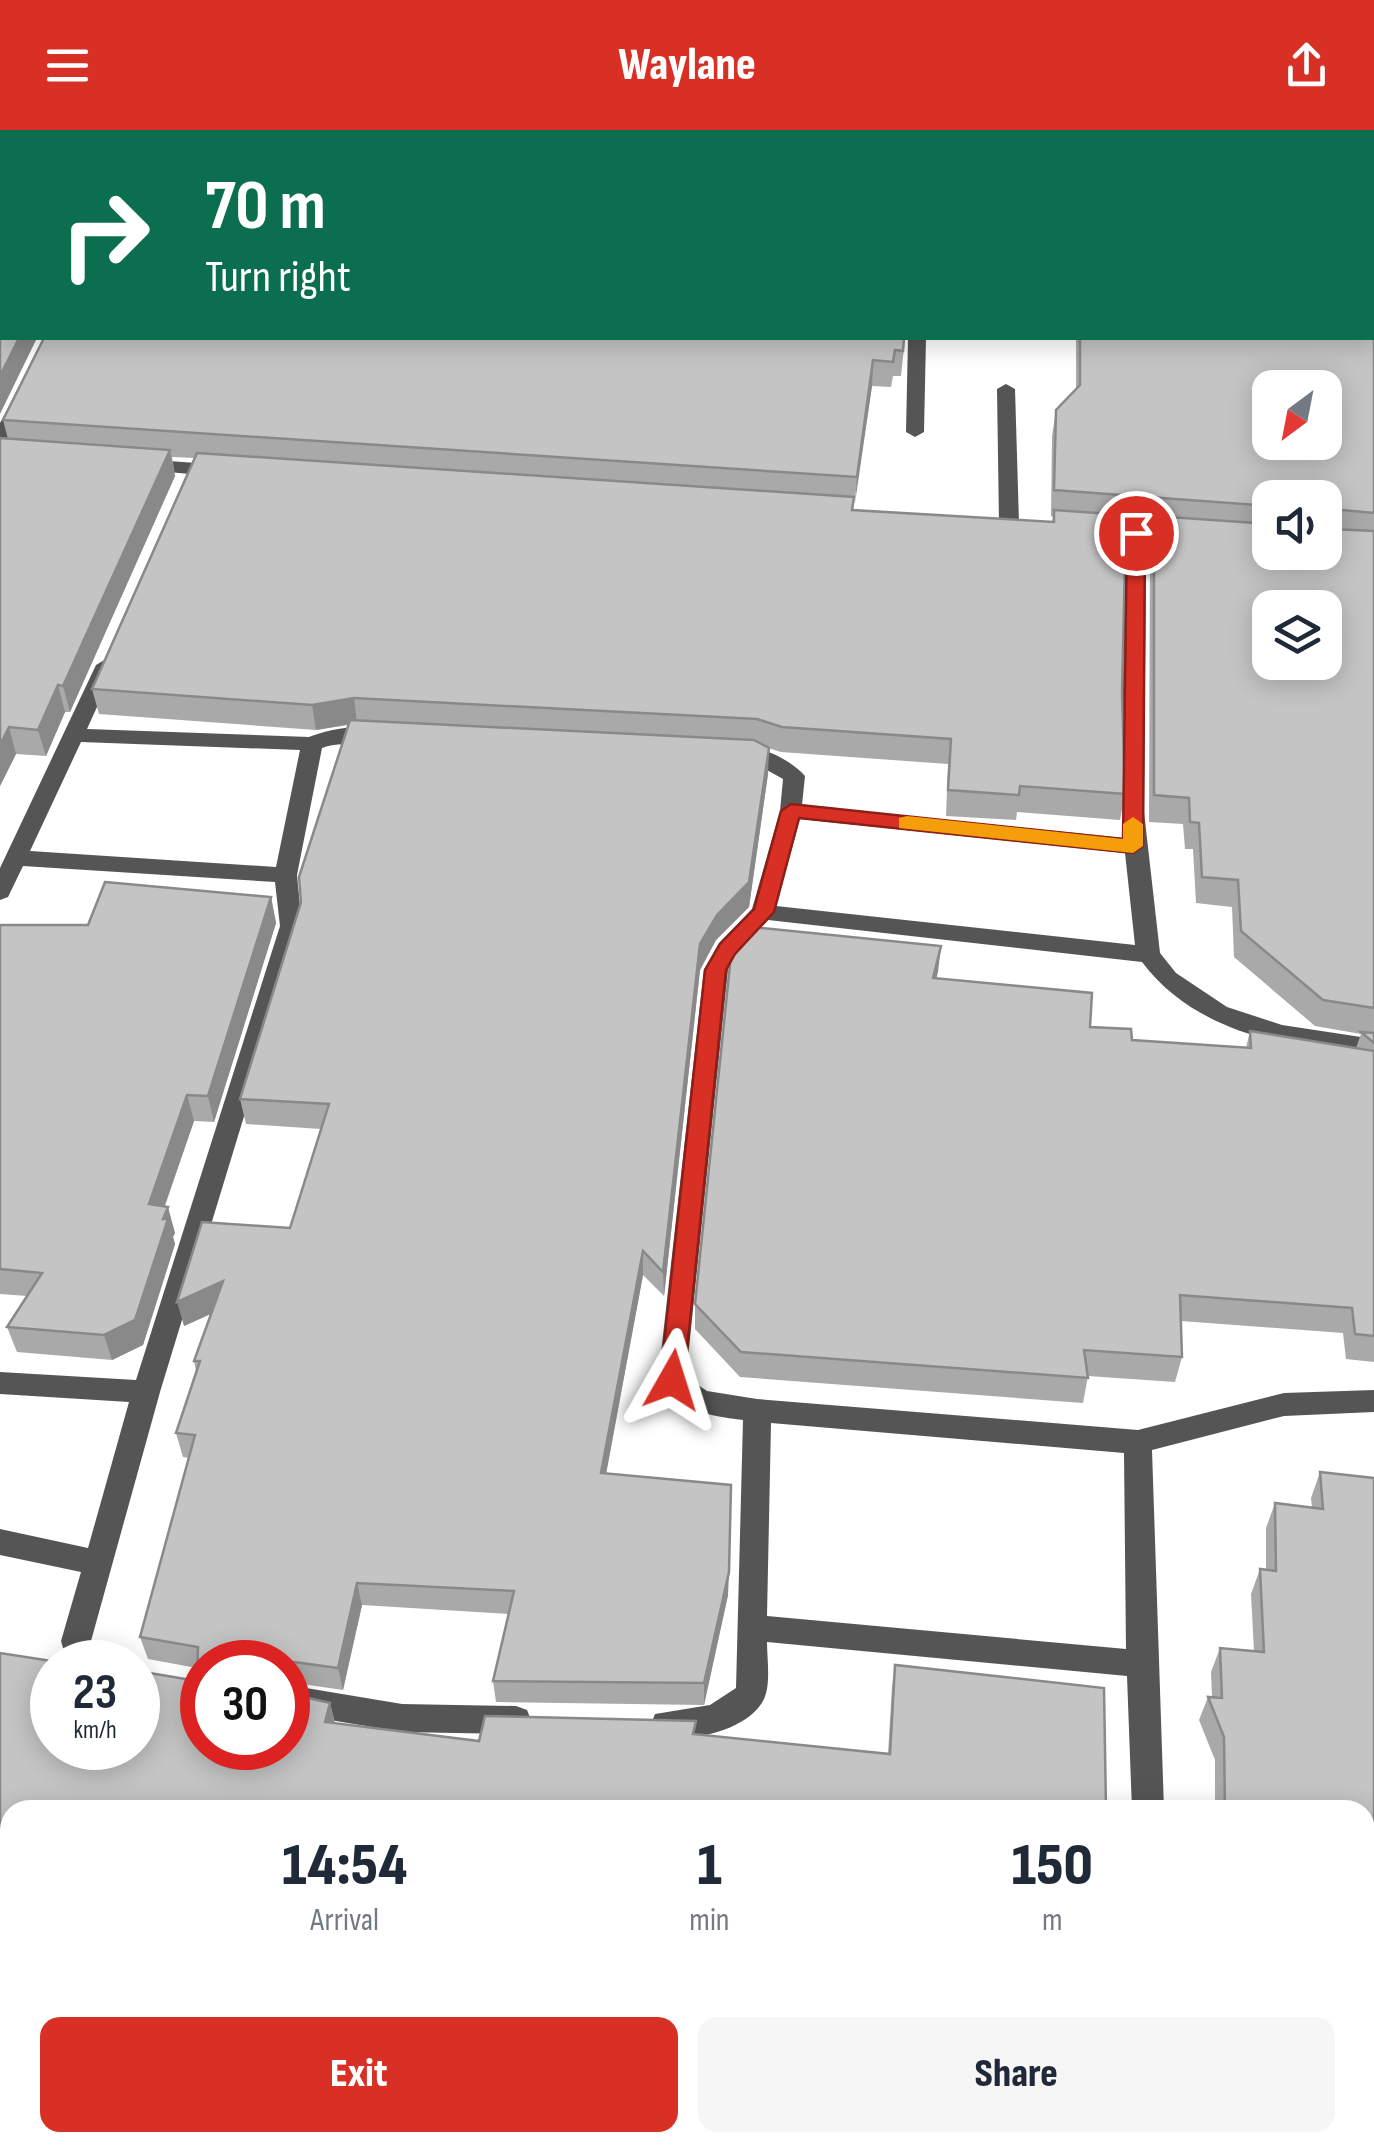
<!DOCTYPE html>
<html lang="en">
<head>
<meta charset="utf-8">
<style>
	body { margin:0; font-family:"Sofia Sans Condensed",sans-serif; background:#f6f6f7; color:#1f2937; height:100vh; display:flex; flex-direction:column; font-size:38px; white-space:nowrap }
	* { box-sizing:border-box; margin:0 }
	p { font-size:32px; color:#747a83 }
	.icon { flex:none; width:55px; height:55px; fill:none; stroke:currentColor; stroke-width:2; stroke-linecap:round; stroke-linejoin:round }
	.map { position:relative; flex:1; overflow:hidden }
	.panel { position:absolute; left:0px; top:1670px; width:1375px; height:352px; display:flex; flex-direction:column; background:#fff; border-radius:30px 30px 0 0; box-shadow:0 5px 25px #0003 }
	.panel>* { flex:none }
	.guide { position:absolute; left:0px; top:0px; width:1375px; height:210px; box-shadow:0 5px 25px #0003; background:#0b6e4f; color:#fff; overflow:hidden }
	.needle { width:65px; rotate:212deg }
	.fabs { position:absolute; left:1252px; top:240px; display:grid; gap:20px }
	.fabs a { display:grid; place-items:center; width:90px; height:90px; border-radius:20px; background:#fff; box-shadow:0 5px 25px #0003; font-size:50px }
	.speed { position:absolute; left:30px; top:1510px; display:flex; gap:20px; font-size:50px; font-weight:700; text-align:center }
	.speed>* { display:grid; place-content:center; width:130px; height:130px; border-radius:50%; background:#fff; box-shadow:0 5px 25px #0003; line-height:1 }
	.speed small { font-size:25px; font-weight:400 }
	.speed .limit { border:15px solid #d22; background:#fff; color:#111 }
	.pin { position:absolute; display:grid; place-items:center; width:85px; height:85px; color:#fff; margin:-42px; border:5px solid #fff; border-radius:50%; box-shadow:0 2px 10px #0007 }
	.me { position:absolute; width:110px; margin:-55px; rotate:6deg; stroke-linejoin:round; filter:drop-shadow(0 0 8px #0008) }
	.turn { display:flex; align-items:center; gap:35px; height:210px; padding:0 40px; font-size:45px }
	.turn .icon { width:130px; height:130px; stroke-width:2.5 }
	.turn b { display:block; font-size:70px; line-height:85px }
	.eta { display:flex; justify-content:space-evenly; align-items:center; height:170px; text-align:center }
	.eta b { font-size:60px; font-weight:800; line-height:70px }
	.button { display:flex; gap:20px; margin-top:auto; padding:20px 40px }
	.button a { flex:1; height:115px; border-radius:20px; background:#d93025; color:#fff; font-size:40px; font-weight:800; line-height:115px; text-align:center }
	.button a+a { background:#f6f6f7; color:#1f2937 }
	header { display:flex; justify-content:space-between; align-items:center; height:130px; padding:0 40px; background:#d93025; color:#fff; font-size:45px; font-weight:800 }
	.map>svg:first-child { display:block }
</style>
</head>
<body>
<header><svg class="icon" aria-label="menu" viewBox="0 0 24 24"><path d="M4 6h16M4 12h16M4 18h16"/></svg>Waylane<svg class="icon" aria-label="share" viewBox="0 0 24 24"><path d="M12 15V3M7 8l5-5 5 5M5 13v7h14v-7"/></svg></header>
<div class="map">
<svg width="1374" height="2021" viewBox="0 0 1374 2021">
	<rect width="100%" height="100%" fill="#fff"/>
	<g fill="none" stroke-linecap="round" stroke-linejoin="round">
		<!-- minor -->
		<g fill="#555" fill-rule="evenodd">
			<path d="M 908,208 L 926,208 L 924,302 L 915,307 L 906,302 Z"/>
			<path d="M 1006,254 L 1015,259 L 1019,393 L 1009,399 L 999,393 L 997,259 Z"/>
			<path d="M 20,266 L 29,271 L 9,312 L 0,318 L 0,293 L 14,267 Z"/>
			<path d="M 143,329 L 222,335 L 231,341 L 222,347 L 136,339 L 136,331 Z"/>
			<path d="M 1095,394 L 1185,400 L 1195,406 L 1185,412 L 1146,409 L 1144,682 L 1160,823 L 1176,843 L 1227,877 L 1282,895 L 1374,909 L 1374,927 C 1290,918 1196,904 1142,832 L 768,790 L 736,824 L 728,840 L 686,1247 L 707,1261 L 757,1269 L 1138,1300 L 1284,1263 L 1374,1260 L 1374,1282 L 1284,1286 L 1152,1320 L 1164,1680 L 1132,1680 L 1127,1546 L 767,1512 C 767,1529 771,1554 764,1569 C 749,1601 685,1615 655,1604 L 651,1594 L 655,1584 L 710,1575 L 736,1558 L 743,1290 C 712,1286 674,1281 658,1250 L 704,840 L 719,813 L 752,779 L 780,681 L 783,649 L 758,635 L 727,629 L 724,624 C 743,605 790,628 805,646 L 802,675 L 1124,708 L 1121,589 L 1126,408 L 1088,404 L 1085,400 ZM 800,689 L 1125,723 L 1135,815 L 776,776 ZM 771,1293 L 1124,1323 L 1126,1519 L 767,1486 Z"/>
			<path d="M 106,529 L 116,535 L 87,599 L 309,607 C 329,599 369,590 386,605 C 371,619 341,610 322,618 L 297,745 L 302,796 L 160,1262 L 91,1511 L 102,1532 L 67,1532 L 61,1511 L 81,1442 L 0,1425 L 0,1399 L 88,1418 L 129,1272 L 0,1264 L 0,1242 L 136,1250 L 280,796 L 275,752 L 23,736 L 8,767 L 0,770 L 0,738 L 96,535 ZM 81,612 L 300,620 L 276,737 L 30,721 Z"/>
			<path d="M 288,1555 L 402,1574 L 516,1576 L 527,1580 L 531,1590 L 527,1600 L 516,1604 L 402,1602 L 288,1583 Z"/>
			<rect x="1147" y="2012" width="34" height="9"/>
		</g>
	</g>
	<!-- wall -->
	<g fill="#a9a9a9" fill-rule="evenodd">
		<path d="M 1374,0 L 1374,1232 L 1346,1229 L 1343,1203 L 1181,1191 L 1182,1227 L 1175,1252 L 1088,1246 L 1083,1273 L 740,1247 L 695,1199 L 695,1174 L 941,816 L 936,848 L 1132,910 L 1246,918 L 1250,901 L 1356,918 L 1361,904 L 1315,896 L 1234,827 L 1232,777 L 1196,773 L 1193,719 L 1185,719 L 1183,694 L 1149,692 L 1150,412 L 1153,394 L 1126,392 L 1122,563 L 1125,664 L 1120,690 L 1017,682 L 1016,690 L 946,686 L 948,634 L 781,622 L 768,618 L 768,644 L 749,777 L 716,810 L 700,840 L 664,1166 L 643,1145 L 606,1343 L 728,1465 L 704,1575 L 496,1572 L 493,1551 L 509,1484 L 362,1475 L 343,1560 L 288,1552 L 288,1532 L 202,1532 L 202,1618 L 330,1573 L 335,1593 L 479,1611 L 696,1605 L 888,1624 L 892,1557 L 895,1535 L 1106,1680 L 52,1618 L 197,1551 L 197,1538 L 148,1529 L 140,1507 L 189,1328 L 183,1327 L 176,1303 L 196,1241 L 194,1231 L 211,1184 L 184,1196 L 290,1098 L 321,999 L 246,994 L 240,969 L 301,772 L 348,595 L 316,600 L 99,584 L 92,559 L 194,328 L 172,327 L 175,346 L 70,582 L 65,582 L 46,626 L 16,624 L 0,656 L 0,308 L 8,309 L 3,290 L 905,208 L 901,246 L 893,246 L 891,257 L 872,256 L 853,380 L 1052,392 L 1053,387 L 1051,386 L 1052,306 L 1056,280 L 1076,259 L 1076,208 L 1372,208 ZM 1270,368 L 1325,422 L 1270,422 Z"/>
		<path d="M 271,767 L 276,793 L 214,992 L 194,991 L 165,1076 L 175,1103 L 173,1107 L 175,1114 L 143,1215 L 112,1230 L 17,1222 L 7,1197 L 27,1166 L 0,1164 L 0,795 L 88,795 Z"/>
		<path d="M 1320,1342 L 1374,1348 L 1374,2021 L 1231,2021 L 1230,2012 L 1365,2012 L 1365,1680 L 1215,1680 L 1215,1630 L 1199,1590 L 1208,1567 L 1212,1567 L 1211,1542 L 1220,1518 L 1254,1521 L 1251,1464 L 1260,1439 L 1266,1440 L 1266,1398 L 1275,1373 L 1312,1378 L 1311,1368 Z"/>
	</g>
	<!-- shaded-wall -->
	<g fill="#898989">
		<path d="M 93,0 L 112,0 L 110,2 L 91,2 Z"/>
		<path d="M 19,208 L 37,208 L 0,284 L 0,246 Z"/>
		<path d="M 873,230 L 872,256 L 855,373 L 857,347 Z"/>
		<path d="M 170,320 L 175,346 L 70,582 L 63,556 Z"/>
		<path d="M 58,555 L 65,582 L 46,626 L 38,600 Z"/>
		<path d="M 354,568 L 357,593 L 316,600 L 312,575 Z"/>
		<path d="M 9,597 L 16,624 L 0,656 L 0,615 Z"/>
		<path d="M 769,618 L 768,644 L 749,777 L 716,810 L 700,840 L 664,1166 L 663,1142 L 700,814 Z"/>
		<path d="M 271,767 L 276,793 L 214,992 L 208,966 Z"/>
		<path d="M 941,816 L 938,842 L 930,874 L 933,848 Z"/>
		<path d="M 187,965 L 194,991 L 156,1100 L 149,1074 Z"/>
		<path d="M 168,1077 L 175,1103 L 173,1107 L 175,1114 L 143,1215 L 112,1230 L 104,1205 L 163,1089 Z"/>
		<path d="M 643,1121 L 643,1145 L 602,1366 L 601,1343 Z"/>
		<path d="M 223,1151 L 230,1175 L 184,1196 L 177,1172 Z"/>
		<path d="M 729,1442 L 728,1465 L 704,1575 L 704,1553 Z"/>
		<path d="M 357,1453 L 362,1475 L 343,1560 L 338,1538 Z"/>
		<path d="M 330,1573 L 335,1595 L 325,1592 Z"/>
	</g>
	<!-- building -->
	<g fill="#c4c4c4" stroke="#898989" stroke-width="2.5" fill-rule="evenodd">
		<path d="M 0,0 L 93,0 L 91,2 L 2,2 L 2,208 L 19,208 L 0,246 Z"/>
		<path d="M 229,0 L 1374,0 L 1374,383 L 1332,379 L 1328,395 L 1331,399 L 1374,401 L 1374,878 L 1323,870 L 1241,801 L 1238,750 L 1202,747 L 1199,693 L 1190,692 L 1189,668 L 1154,665 L 1154,386 L 1270,394 L 1270,422 L 1325,422 L 1325,368 L 1270,368 L 1270,376 L 1054,360 L 1056,280 L 1080,255 L 1080,208 L 1372,208 L 1372,2 L 228,2 ZM 1270,258 L 1325,258 L 1325,312 L 1270,312 ZM 1270,478 L 1325,478 L 1325,532 L 1270,532 Z"/>
		<path d="M 44,208 L 904,208 L 903,221 L 895,220 L 893,232 L 873,230 L 857,347 L 3,290 Z"/>
		<path d="M 0,308 L 170,320 L 63,556 L 58,555 L 38,600 L 9,597 L 0,615 Z"/>
		<path d="M 197,323 L 854,367 L 852,380 L 1054,392 L 1054,380 L 1126,385 L 1122,563 L 1125,664 L 1020,656 L 1019,665 L 948,660 L 951,609 L 782,597 L 757,589 L 354,568 L 312,575 L 92,559 Z"/>
		<path d="M 350,590 L 754,610 L 769,618 L 749,752 L 717,785 L 700,814 L 663,1142 L 643,1121 L 601,1343 L 731,1355 L 729,1442 L 704,1553 L 493,1551 L 514,1461 L 357,1453 L 338,1538 L 279,1530 L 279,1532 L 202,1532 L 202,1618 L 288,1618 L 288,1563 L 330,1573 L 325,1592 L 479,1611 L 485,1586 L 696,1591 L 693,1604 L 890,1624 L 895,1535 L 1104,1558 L 1106,1680 L 10,1680 L 10,2012 L 1133,2012 L 1133,2021 L 0,2021 L 0,1523 L 58,1532 L 52,1532 L 52,1618 L 138,1618 L 138,1541 L 197,1551 L 198,1517 L 140,1507 L 195,1305 L 176,1303 L 200,1231 L 194,1231 L 223,1151 L 177,1172 L 202,1092 L 290,1098 L 329,974 L 240,969 L 301,772 L 299,747 Z"/>
		<path d="M 105,752 L 271,767 L 208,966 L 187,965 L 149,1074 L 168,1077 L 163,1089 L 168,1089 L 135,1190 L 104,1205 L 7,1197 L 42,1143 L 0,1139 L 0,795 L 88,795 Z"/>
		<path d="M 743,796 L 941,816 L 933,848 L 1092,863 L 1090,897 L 1131,899 L 1132,910 L 1251,918 L 1250,901 L 1374,921 L 1374,1206 L 1355,1204 L 1352,1178 L 1180,1165 L 1182,1227 L 1084,1220 L 1088,1248 L 741,1222 L 695,1174 L 732,815 Z"/>
		<path d="M 1361,902 L 1374,903 L 1374,913 Z"/>
		<path d="M 1320,1342 L 1374,1348 L 1374,2021 L 1243,2021 L 1242,2012 L 1365,2012 L 1365,1680 L 1225,1680 L 1224,1607 L 1208,1567 L 1222,1568 L 1220,1518 L 1264,1522 L 1260,1439 L 1276,1441 L 1275,1373 L 1323,1379 Z"/>
	</g>
	<!-- route -->
	<path fill="#d93025" stroke="#8d1f18" stroke-width="2.5" d="M 1136,397 L 1145,403 L 1143,716 L 1133,723 L 799,688 L 774,782 L 735,824 L 726,840 L 684,1250 L 681,1257 L 663,1257 L 660,1250 L 705,840 L 720,814 L 754,779 L 781,681 L 791,674 L 1123,709 L 1127,403 Z"/>
	<!-- slow -->
	<path fill="#f59e0b" d="M 907,686 L 1123,709 L 1123,694 L 1133,687 L 1143,694 L 1143,716 L 1133,723 L 899,698 L 899,688 Z"/>
</svg>
<div class="fabs">
<a><svg class="needle" viewBox="-14 -14 28 28"><path d="M0-13l5 13h-10z" fill="#e53935"/><path d="M0 13l5-13h-10z" fill="#747a83"/></svg></a>
<a><svg class="icon" aria-label="sound" viewBox="0 0 24 24"><path d="M4 9h4l5-4v14l-5-4H4zM17 9q2 3 0 6"/></svg></a>
<a><svg class="icon" aria-label="layers" viewBox="0 0 24 24"><path d="M12 4l9 5-9 5-9-5zM3 14l9 5 9-5"/></svg></a>
</div>
<div class="speed"><div>23<small>km/h</small></div><div class="limit">30</div></div>
<div class="pin" style="left:1136px;top:403px;background:#d93025"><svg class="icon" aria-label="arrive" viewBox="0 0 24 24"><path d="M6 21V4h12l-3 4 3 4H6"/></svg></div>
<svg class="me" style="left:672px;top:1250px" viewBox="-20 -20 40 40"><path d="M0-17L14 15 0 8-14 15z" fill="#d93025" stroke="#fff" stroke-width="4"/></svg>
<div class="guide">
<div class="turn"><svg class="icon" aria-label="right" viewBox="0 0 24 24"><path d="M7 20v-9h11M14 6l5 5-5 5"/></svg><div><b>70 m</b>Turn right</div></div>
</div>
<section class="panel">
<div class="eta">
<div><b>14:54</b><p>Arrival</p></div>
<div><b>1</b><p>min</p></div>
<div><b>150</b><p>m</p></div>
</div>
<div class="button"><a>Exit</a><a>Share</a></div>
</section>
</div>
</body>
</html>
